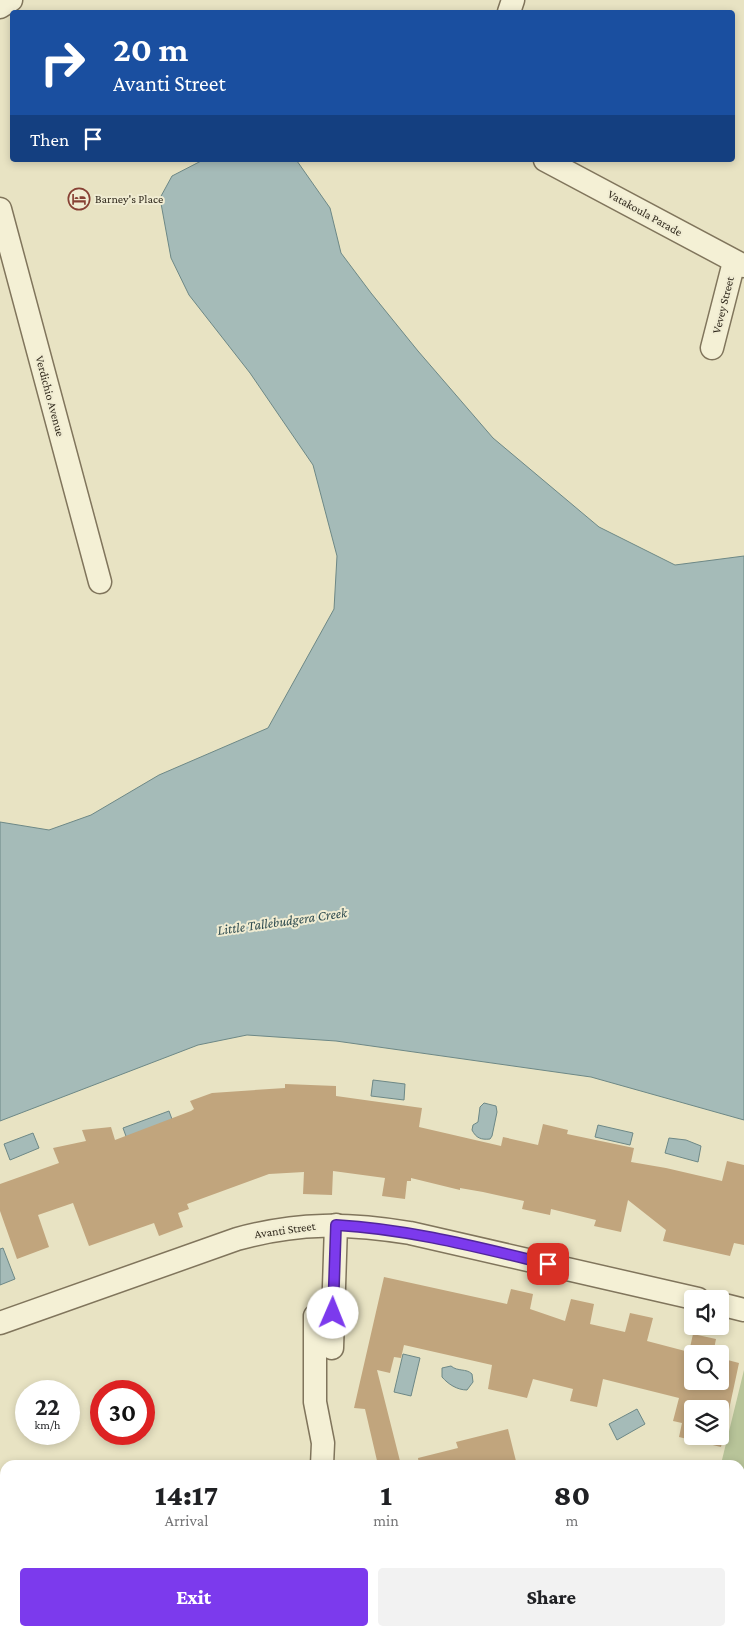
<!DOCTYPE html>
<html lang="en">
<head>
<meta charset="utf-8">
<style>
	body { margin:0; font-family:"Crimson Pro",serif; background:#f2f2f2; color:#202124; height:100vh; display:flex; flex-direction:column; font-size:19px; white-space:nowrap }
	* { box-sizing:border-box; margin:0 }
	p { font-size:16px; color:#757577 }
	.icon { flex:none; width:28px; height:28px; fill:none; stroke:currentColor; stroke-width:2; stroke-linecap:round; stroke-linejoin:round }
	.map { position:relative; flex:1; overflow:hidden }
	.drawer { position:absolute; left:0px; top:1460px; width:745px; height:176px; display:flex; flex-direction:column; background:#fff; border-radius:15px 15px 0 0; box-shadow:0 2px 8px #0003 }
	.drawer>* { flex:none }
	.top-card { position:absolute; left:10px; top:10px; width:725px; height:152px; border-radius:5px; box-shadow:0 2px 8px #0003; background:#1a4fa0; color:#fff; overflow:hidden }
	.tools { position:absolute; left:684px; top:1290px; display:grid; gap:10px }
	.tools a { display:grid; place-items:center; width:45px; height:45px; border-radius:5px; background:#fff; box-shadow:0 2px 8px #0003; font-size:25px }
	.speed { position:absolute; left:15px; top:1380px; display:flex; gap:10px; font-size:25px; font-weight:700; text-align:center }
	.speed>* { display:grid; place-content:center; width:65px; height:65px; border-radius:50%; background:#fff; box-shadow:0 2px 8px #0003; line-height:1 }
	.speed small { font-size:12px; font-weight:400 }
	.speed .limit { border:8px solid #d22; background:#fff; color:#111 }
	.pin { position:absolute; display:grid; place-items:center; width:42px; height:42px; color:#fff; margin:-21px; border-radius:10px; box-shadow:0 2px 8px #0006 }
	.me { position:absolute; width:55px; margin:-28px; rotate:1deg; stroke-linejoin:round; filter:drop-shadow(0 0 4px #0008) }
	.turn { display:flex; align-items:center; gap:18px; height:105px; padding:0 20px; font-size:22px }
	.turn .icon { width:65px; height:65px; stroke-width:2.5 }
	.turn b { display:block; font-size:35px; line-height:42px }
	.then { display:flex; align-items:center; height:48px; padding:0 20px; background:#0003; gap:10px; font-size:19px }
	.eta { display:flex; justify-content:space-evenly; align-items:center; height:85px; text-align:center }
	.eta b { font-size:30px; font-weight:800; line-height:35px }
	.button { display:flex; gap:10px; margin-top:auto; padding:10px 20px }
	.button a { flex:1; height:58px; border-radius:5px; background:#7c3aed; color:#fff; font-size:20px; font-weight:800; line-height:58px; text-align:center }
	.button a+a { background:#f2f2f2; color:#202124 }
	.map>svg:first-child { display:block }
</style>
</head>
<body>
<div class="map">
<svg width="744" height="1636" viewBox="0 0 744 1636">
	<rect width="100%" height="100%" fill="#e8e3c3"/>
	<!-- green -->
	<path fill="#b8c499" d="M 744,1370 L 744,1470 L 740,1469 L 740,1465 L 721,1464 Z"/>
	<!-- water -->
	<g fill="#a5bbb8" stroke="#6d8886">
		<path d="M 203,160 L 297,161 L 330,208 L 341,253 L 371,293 L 418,351 L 493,438 L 599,527 L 675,565 L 744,556 L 744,1120 L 591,1077 L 336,1041 L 247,1035 L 198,1045 L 0,1121 L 0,822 L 49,830 L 91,815 L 159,775 L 268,728 L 334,609 L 337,556 L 313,465 L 250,373 L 189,295 L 171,258 L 160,198 L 172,176 Z"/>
		<path d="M 373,1080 L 405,1084 L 404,1100 L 371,1096 Z"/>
		<path d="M 484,1103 L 496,1106 L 497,1112 L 492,1136 L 490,1139 C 481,1140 476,1138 472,1130 L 473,1125 L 478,1122 L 480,1107 Z"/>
		<path d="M 169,1111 L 173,1122 L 127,1139 L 123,1128 Z"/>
		<path d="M 598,1125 L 633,1133 L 630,1145 L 595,1137 Z"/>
		<path d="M 33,1133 L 39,1148 L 10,1160 L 4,1144 Z"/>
		<path d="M 669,1138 L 686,1140 L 701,1146 L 698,1162 L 665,1153 Z"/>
		<path d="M 3,1248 L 15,1279 L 0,1285 L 0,1249 Z"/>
		<path d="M 403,1354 L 420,1358 L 411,1396 L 394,1392 Z"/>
		<path d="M 451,1366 C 458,1372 466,1368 472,1374 L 473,1382 L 467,1390 C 457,1390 448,1384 442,1377 L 442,1368 Z"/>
		<path d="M 637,1409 L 645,1424 L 617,1440 L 609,1424 Z"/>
	</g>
	<!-- building -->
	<g fill="#c1a57d" fill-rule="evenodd">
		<path d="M 285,1084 L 336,1086 L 336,1096 L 422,1108 L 419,1127 L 501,1146 L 503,1137 L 538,1145 L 543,1124 L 568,1130 L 567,1134 L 634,1148 L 631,1162 L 666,1168 L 722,1181 L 727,1161 L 744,1165 L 744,1245 L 734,1243 L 730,1256 L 663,1241 L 666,1230 L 628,1200 L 621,1232 L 594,1226 L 596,1220 L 551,1209 L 550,1215 L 522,1209 L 524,1201 L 483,1192 L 460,1188 L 460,1190 L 411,1178 L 411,1181 L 407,1181 L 405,1199 L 382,1196 L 385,1178 L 333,1171 L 332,1195 L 303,1194 L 304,1172 L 269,1174 L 187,1204 L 189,1209 L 178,1213 L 183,1227 L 159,1236 L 154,1223 L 89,1246 L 73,1203 L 38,1215 L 49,1247 L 17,1259 L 0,1211 L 0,1184 L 59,1163 L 53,1148 L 86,1141 L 82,1130 L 111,1127 L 115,1140 L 191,1111 L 194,1109 L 190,1101 L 212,1093 L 285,1088 Z"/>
		<path d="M 384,1277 L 507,1304 L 511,1289 L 533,1294 L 530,1309 L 565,1321 L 571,1299 L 594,1304 L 590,1324 L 625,1332 L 630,1313 L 653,1318 L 647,1341 L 689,1352 L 693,1334 L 716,1339 L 714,1349 L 717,1349 L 716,1354 L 692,1354 L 692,1381 L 720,1381 L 720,1358 L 739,1363 L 721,1447 L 679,1437 L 682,1423 L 673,1421 L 679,1398 L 603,1379 L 597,1407 L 570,1401 L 573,1389 L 533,1379 L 527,1398 L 488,1389 L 492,1365 L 404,1345 L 401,1358 L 394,1357 L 390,1373 L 377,1370 L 401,1465 L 378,1465 L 365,1409 L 354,1408 ZM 692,1409 L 720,1409 L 720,1436 L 692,1436 Z"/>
		<path d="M 508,1429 L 517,1465 L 419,1465 L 418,1458 L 458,1448 L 456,1442 Z"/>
	</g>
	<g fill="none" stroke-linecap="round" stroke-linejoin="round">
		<!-- street casing -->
		<g stroke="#80755c" stroke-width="25">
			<g id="street">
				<path d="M 0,7 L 11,0"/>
				<path d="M 509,12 L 513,0"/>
				<path d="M 545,160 L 744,266"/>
				<path d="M 0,209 L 100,582"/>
				<path d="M 712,348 L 734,262"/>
				<path d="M 720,1304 L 744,1310"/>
				<path d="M 315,1316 L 315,1402 L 323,1443 L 322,1465"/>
				<path d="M 0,1323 L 237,1239 C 299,1222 347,1223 410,1233 L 698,1299"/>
				<path d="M 332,1348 L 336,1225"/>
				<path d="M 257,1631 L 257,1636"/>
				<path d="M 331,1631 L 331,1636"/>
			</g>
		</g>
		<!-- street -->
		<use href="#street" stroke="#f4f0d5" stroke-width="22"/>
	</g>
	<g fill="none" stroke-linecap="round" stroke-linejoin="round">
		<!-- route casing -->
		<g stroke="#51269a" stroke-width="12">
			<path id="route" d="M 333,1313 L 336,1225 C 408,1229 477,1247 548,1264"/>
		</g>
		<!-- route -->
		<use href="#route" stroke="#7c3aed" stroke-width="9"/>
	</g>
	<!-- icons -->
	<defs>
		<g id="hotel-ring" transform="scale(1.125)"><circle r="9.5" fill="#f0ecd2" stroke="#874134" stroke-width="1.5"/><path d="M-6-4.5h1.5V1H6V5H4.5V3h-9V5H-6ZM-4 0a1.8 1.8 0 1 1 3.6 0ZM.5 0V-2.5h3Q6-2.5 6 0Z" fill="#874134"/></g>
	</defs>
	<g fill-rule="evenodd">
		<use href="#hotel-ring" x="79" y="199"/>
	</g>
	<g text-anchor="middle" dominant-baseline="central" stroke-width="4" stroke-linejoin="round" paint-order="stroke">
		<!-- poi labels -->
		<g font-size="12" fill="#322b1e" stroke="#f0ecd2" text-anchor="start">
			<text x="95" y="199">Barney's Place</text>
		</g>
		<!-- street labels -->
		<g font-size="12" fill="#322b1e" stroke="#f0ecd2">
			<text transform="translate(645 213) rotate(29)">Vatakoula Parade</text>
			<text transform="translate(723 305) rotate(-76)">Vevey Street</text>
			<text transform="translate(50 396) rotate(75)">Verdichio Avenue</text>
			<text transform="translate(285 1230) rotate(-8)">Avanti Street</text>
		</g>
		<!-- water labels -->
		<g font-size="14" font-style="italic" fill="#2f4c50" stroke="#f0ecd2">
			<text transform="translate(282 921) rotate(-8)">Little Tallebudgera Creek</text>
		</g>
	</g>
</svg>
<div class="tools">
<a><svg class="icon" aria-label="sound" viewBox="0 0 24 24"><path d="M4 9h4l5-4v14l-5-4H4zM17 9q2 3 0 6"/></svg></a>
<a><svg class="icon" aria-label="search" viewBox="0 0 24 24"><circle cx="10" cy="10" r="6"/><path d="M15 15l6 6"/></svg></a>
<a><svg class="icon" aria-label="layers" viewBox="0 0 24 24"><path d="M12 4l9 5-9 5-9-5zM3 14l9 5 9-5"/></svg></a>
</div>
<div class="speed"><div>22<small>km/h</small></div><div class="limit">30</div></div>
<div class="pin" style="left:548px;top:1264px;background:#d93025"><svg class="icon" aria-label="arrive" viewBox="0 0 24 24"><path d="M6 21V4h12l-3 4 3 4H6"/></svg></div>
<svg class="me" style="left:333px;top:1313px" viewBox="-20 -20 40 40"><circle r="19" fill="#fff"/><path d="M0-13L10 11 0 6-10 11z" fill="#7c3aed"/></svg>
<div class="top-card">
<div class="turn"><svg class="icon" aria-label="right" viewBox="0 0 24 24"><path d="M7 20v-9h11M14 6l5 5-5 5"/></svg><div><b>20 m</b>Avanti Street</div></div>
<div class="then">Then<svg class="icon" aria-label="arrive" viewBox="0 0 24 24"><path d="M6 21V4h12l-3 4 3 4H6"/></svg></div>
</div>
<section class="drawer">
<div class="eta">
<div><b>14:17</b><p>Arrival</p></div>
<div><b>1</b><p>min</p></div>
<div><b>80</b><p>m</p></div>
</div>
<div class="button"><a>Exit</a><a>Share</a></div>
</section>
</div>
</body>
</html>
